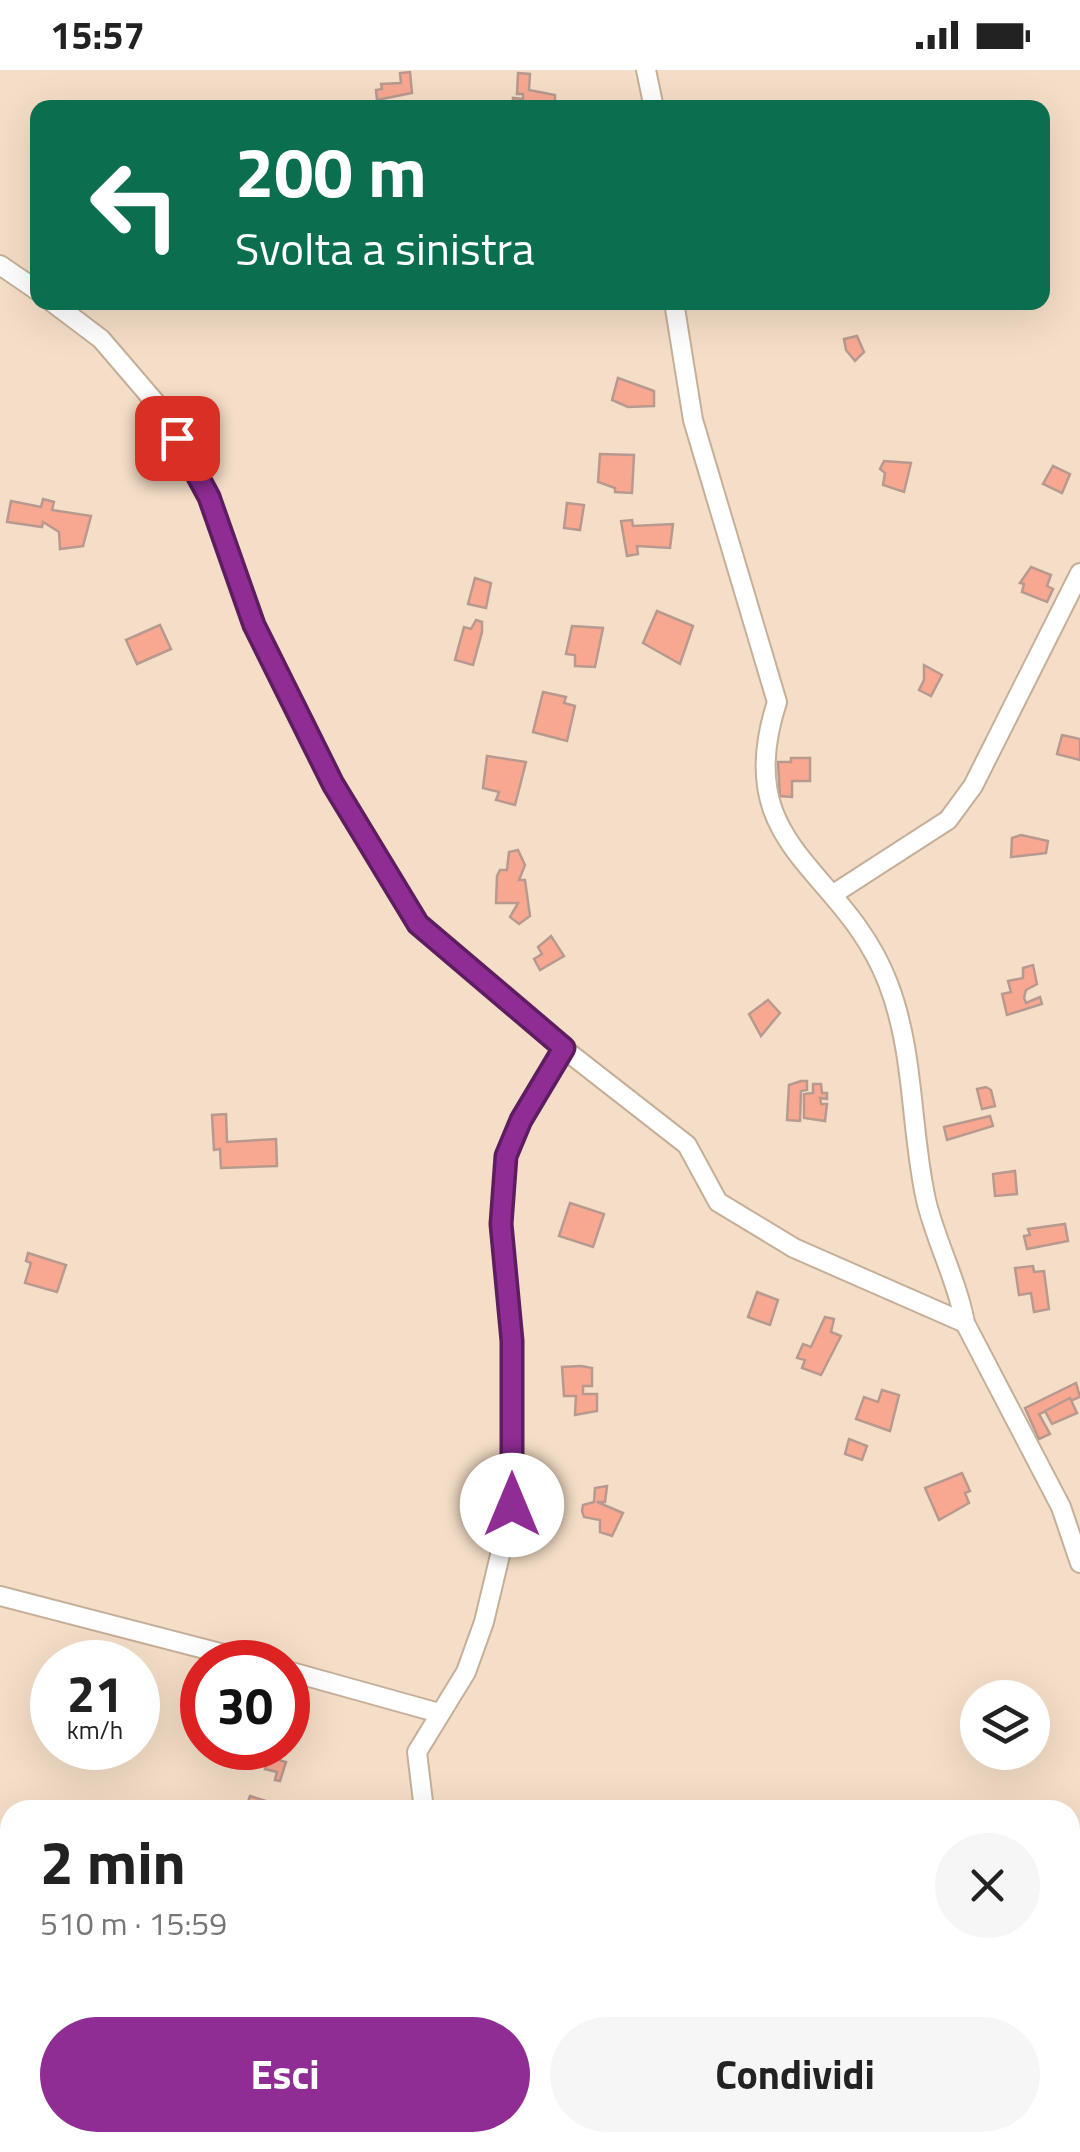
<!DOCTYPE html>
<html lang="it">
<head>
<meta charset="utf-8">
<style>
	body { margin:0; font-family:"Titillium Web",sans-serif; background:#f6f6f6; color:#222; height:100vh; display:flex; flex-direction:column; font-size:38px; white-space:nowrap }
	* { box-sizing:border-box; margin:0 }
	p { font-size:32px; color:#767676 }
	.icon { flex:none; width:55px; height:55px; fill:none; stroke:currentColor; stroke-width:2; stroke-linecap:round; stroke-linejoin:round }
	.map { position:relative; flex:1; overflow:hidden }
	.details { position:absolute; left:0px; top:1730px; width:1080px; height:352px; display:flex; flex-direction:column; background:#fff; border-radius:30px 30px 0 0; box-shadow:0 10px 40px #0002 }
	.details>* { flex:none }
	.hud { position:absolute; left:30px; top:30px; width:1020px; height:210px; border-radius:20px; box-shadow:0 10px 40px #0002; background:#0b6e4f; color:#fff; overflow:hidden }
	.buttons { position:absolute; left:960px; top:1610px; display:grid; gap:20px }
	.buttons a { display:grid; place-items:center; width:90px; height:90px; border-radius:50%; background:#fff; box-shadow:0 10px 40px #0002; font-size:50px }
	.speed { position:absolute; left:30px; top:1570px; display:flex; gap:20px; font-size:50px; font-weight:700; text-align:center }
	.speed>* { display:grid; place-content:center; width:130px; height:130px; border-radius:50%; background:#fff; box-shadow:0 10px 40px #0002; line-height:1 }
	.speed small { font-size:25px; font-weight:400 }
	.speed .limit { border:15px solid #d22; background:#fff; color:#111 }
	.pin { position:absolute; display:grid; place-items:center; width:85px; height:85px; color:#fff; margin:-42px; border-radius:20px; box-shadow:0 5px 15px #0006 }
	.me { position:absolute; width:110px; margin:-55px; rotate:0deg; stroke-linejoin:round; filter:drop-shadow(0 0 8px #0008) }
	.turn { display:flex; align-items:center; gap:35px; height:210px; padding:0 40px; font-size:45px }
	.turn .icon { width:130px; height:130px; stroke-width:2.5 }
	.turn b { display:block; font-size:70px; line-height:85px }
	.round { display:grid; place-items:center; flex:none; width:105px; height:105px; border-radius:52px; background:#f6f6f6 }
	.summary { display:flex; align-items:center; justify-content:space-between; height:170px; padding:0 40px }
	h1 { font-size:60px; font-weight:700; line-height:75px }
	.button { display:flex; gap:20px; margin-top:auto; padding:20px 40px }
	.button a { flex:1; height:115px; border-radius:60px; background:#8f2d94; color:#fff; font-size:40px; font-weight:700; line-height:115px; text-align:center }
	.button a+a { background:#f6f6f6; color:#222 }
	.status { display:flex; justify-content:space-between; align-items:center; height:70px; padding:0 50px; background:#fff; direction:ltr }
	.status svg { height:28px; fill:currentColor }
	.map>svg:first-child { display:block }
</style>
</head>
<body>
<div class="status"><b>15:57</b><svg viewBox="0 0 49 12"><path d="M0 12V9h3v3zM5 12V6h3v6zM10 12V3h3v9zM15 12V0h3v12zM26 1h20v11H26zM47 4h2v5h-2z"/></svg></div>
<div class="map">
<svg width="1080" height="2082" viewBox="0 0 1080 2082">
	<rect width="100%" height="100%" fill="#f5dec7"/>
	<!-- building -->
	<g fill="#f8a891" stroke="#b89990" stroke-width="2.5">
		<path d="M 410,2 L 412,23 L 377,30 L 376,20 L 382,19 L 381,14 L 401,13 L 400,3 Z"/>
		<path d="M 518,3 L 530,4 L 529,20 L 555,25 L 555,38 L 513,36 L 513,28 L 523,29 L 523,24 L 517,24 Z"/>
		<path d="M 857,266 L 864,282 L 855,291 L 846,280 L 844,269 Z"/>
		<path d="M 618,308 L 654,321 L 654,336 L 628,337 L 612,330 Z"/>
		<path d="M 600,384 L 634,385 L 632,423 L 615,422 L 615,418 L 598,412 Z"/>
		<path d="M 884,391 L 911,393 L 904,422 L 883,415 L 885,403 L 880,399 Z"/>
		<path d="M 1053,396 L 1070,404 L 1062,423 L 1043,414 Z"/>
		<path d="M 43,429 L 54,432 L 52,440 L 91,446 L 83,476 L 60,479 L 59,462 L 43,452 L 42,457 L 7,452 L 11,431 L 41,437 Z"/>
		<path d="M 567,433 L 584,435 L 580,460 L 564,458 Z"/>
		<path d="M 632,450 L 633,456 L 673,454 L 670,478 L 637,476 L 638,484 L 627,486 L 621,451 Z"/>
		<path d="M 1031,497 L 1051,505 L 1047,516 L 1053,519 L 1047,532 L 1022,522 L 1024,514 L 1020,513 Z"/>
		<path d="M 475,508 L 491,513 L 486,538 L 468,534 Z"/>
		<path d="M 657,541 L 693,556 L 680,594 L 643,573 Z"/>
		<path d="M 476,550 L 482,552 L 482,562 L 473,595 L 455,590 L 464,557 L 471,559 Z"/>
		<path d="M 160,555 L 171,579 L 137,594 L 126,570 Z"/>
		<path d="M 572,556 L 603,558 L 595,597 L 575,596 L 575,585 L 566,584 Z"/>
		<path d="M 924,595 L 942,605 L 931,626 L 919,620 L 924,610 Z"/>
		<path d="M 543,622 L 566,627 L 564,633 L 575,636 L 567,671 L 533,662 Z"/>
		<path d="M 1062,665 L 1080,669 L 1080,690 L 1057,684 Z"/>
		<path d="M 487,686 L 526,692 L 515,735 L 496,730 L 499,722 L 483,718 Z"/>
		<path d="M 791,688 L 810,688 L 810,711 L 792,711 L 792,727 L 780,726 L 778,692 L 791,692 Z"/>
		<path d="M 1021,765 L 1048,771 L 1046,783 L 1011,787 L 1012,768 Z"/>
		<path d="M 518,780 L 525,795 L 519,810 L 525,810 L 530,846 L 519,854 L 510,847 L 518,833 L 496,833 L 497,806 L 500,800 L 507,800 L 509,782 Z"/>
		<path d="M 551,866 L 564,886 L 540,900 L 534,889 L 542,884 L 538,877 Z"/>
		<path d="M 1033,895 L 1037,914 L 1026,920 L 1024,928 L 1026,933 L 1040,927 L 1042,934 L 1007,945 L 1002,924 L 1011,922 L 1008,911 L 1023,908 L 1023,898 Z"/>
		<path d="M 768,930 L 780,943 L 761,966 L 749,944 Z"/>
		<path d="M 801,1011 L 807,1011 L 807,1020 L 801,1021 L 800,1051 L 787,1050 L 789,1015 Z"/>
		<path d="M 813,1014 L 821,1014 L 822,1023 L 827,1023 L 827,1029 L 820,1028 L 821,1034 L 827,1034 L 825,1051 L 804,1048 L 804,1024 L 813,1023 Z"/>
		<path d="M 986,1017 L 991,1020 L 995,1036 L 982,1039 L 977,1019 Z"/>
		<path d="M 226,1044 L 227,1072 L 276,1069 L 277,1096 L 221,1098 L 220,1079 L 214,1080 L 212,1045 Z"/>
		<path d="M 990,1046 L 993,1056 L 947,1070 L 944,1057 Z"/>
		<path d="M 1015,1101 L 1017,1124 L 995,1126 L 993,1104 Z"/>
		<path d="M 570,1133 L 604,1144 L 593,1177 L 559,1166 Z"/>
		<path d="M 1065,1154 L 1068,1171 L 1027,1179 L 1024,1166 L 1030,1165 L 1028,1159 Z"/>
		<path d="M 28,1183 L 66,1195 L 57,1222 L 25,1213 L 31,1193 L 26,1191 Z"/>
		<path d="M 1033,1196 L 1034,1202 L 1044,1201 L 1049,1239 L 1034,1242 L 1031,1223 L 1019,1225 L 1015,1198 Z"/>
		<path d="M 757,1222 L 778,1230 L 770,1255 L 748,1247 Z"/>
		<path d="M 825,1247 L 834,1249 L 831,1262 L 841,1266 L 821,1305 L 802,1298 L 805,1290 L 797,1288 L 803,1274 L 811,1277 Z"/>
		<path d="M 581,1296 L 592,1298 L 592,1316 L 583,1316 L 583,1324 L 597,1324 L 597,1341 L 575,1345 L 576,1326 L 564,1326 L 562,1297 Z"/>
		<path d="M 1076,1313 L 1080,1327 L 1039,1344 L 1050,1364 L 1039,1369 L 1025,1338 Z"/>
		<path d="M 882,1320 L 899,1325 L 890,1361 L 856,1349 L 864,1327 L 878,1332 Z"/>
		<path d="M 1070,1328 L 1077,1343 L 1052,1354 L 1045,1341 Z"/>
		<path d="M 849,1369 L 867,1376 L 862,1390 L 845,1384 Z"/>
		<path d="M 962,1403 L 970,1421 L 965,1423 L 969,1433 L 939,1450 L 925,1418 Z"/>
		<path d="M 607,1416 L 605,1432 L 597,1432 L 623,1443 L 612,1466 L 600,1462 L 600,1450 L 584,1447 L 582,1441 L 583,1435 L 594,1432 L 595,1418 Z"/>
		<path d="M 269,1687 L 286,1692 L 280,1711 L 275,1710 L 277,1702 L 265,1699 Z"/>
		<path d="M 250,1726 L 295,1740 L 245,1740 Z"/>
	</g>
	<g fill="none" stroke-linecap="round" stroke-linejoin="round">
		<!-- minor casing -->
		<g stroke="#c5af99" stroke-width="22">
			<g id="minor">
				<path d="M 646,0 L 654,38"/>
				<path d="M 0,195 L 38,221"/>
				<path d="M 52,232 L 101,269 L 161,339 L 209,427 L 254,555 L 333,714 L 418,854 L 564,979 L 687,1075 L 718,1132 L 794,1178 L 965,1253 L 1061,1437 L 1080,1493"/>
				<path d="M 674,232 L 693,350 L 777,632 C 729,779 843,796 888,913 C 915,983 910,1057 926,1130 C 936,1172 957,1210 965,1253"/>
				<path d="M 835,823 L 948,750 L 973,716 L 1080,503"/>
				<path d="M 0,1526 L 255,1592"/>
				<path d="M 288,1601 L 439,1643"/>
				<path d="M 424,1740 L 417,1682 L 466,1602 L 484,1552 L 512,1435 L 513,1271 L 501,1154 L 507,1086 L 521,1050 L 564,979"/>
				<path d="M 0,2007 L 10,2003"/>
				<path d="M 373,2072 L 379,2082"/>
			</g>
		</g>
		<!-- minor -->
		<use href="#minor" stroke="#fff" stroke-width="18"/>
	</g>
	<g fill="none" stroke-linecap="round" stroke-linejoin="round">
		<!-- route casing -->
		<g stroke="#5d1d60" stroke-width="25">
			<path id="route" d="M 177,368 L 209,427 L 254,555 L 333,714 L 418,854 L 564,978 L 521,1050 L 506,1086 L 501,1154 L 512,1271 L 512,1435"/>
		</g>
		<!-- route -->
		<use href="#route" stroke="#8f2d94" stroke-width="18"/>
	</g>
</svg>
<div class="buttons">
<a><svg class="icon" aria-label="layers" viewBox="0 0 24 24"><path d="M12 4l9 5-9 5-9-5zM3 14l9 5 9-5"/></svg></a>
</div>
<div class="speed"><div>21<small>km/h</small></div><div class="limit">30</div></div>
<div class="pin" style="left:177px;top:368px;background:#d93025"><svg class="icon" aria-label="arrive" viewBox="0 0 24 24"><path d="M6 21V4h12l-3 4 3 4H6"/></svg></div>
<svg class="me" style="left:512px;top:1435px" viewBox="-20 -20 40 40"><circle r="19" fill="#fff"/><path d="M0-13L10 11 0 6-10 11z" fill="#8f2d94"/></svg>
<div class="hud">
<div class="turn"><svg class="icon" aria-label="left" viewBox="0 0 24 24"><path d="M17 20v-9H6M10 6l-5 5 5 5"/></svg><div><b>200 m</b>Svolta a sinistra</div></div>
</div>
<section class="details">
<div class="summary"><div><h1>2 min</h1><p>510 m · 15:59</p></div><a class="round"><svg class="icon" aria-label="close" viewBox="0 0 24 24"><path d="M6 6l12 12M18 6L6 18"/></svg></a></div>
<div class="button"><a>Esci</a><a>Condividi</a></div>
</section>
</div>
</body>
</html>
